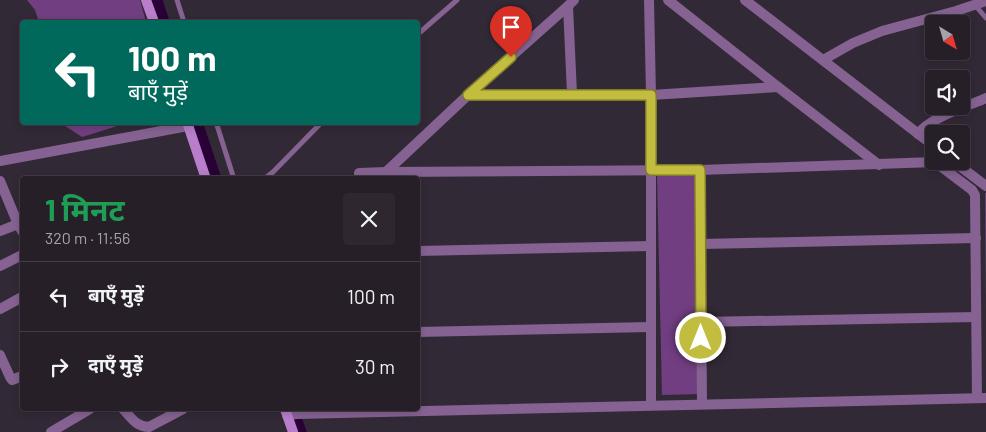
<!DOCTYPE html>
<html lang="hi">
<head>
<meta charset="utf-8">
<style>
	body { margin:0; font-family:Barlow,"Noto Sans Devanagari",sans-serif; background:#2e2730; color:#f1f3f6; height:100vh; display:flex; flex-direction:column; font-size:19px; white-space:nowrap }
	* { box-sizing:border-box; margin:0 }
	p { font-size:16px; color:#a4a2a8 }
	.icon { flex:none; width:28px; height:28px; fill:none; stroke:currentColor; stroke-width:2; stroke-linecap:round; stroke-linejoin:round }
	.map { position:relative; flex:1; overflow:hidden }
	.panel { position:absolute; left:20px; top:176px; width:400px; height:235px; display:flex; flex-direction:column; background:#261f28; border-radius:5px; box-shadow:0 2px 8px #0003,0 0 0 1px #423d45 }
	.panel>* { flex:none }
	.guide { position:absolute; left:20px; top:20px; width:400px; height:105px; border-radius:5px; box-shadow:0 2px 8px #0003,0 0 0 1px #423d45; background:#00695c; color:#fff; overflow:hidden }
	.needle { width:32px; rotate:143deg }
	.tools { position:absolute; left:925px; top:15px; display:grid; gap:10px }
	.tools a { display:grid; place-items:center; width:45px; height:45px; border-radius:5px; background:#261f28; box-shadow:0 2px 8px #0003,0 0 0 1px #423d45; font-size:25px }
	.pin { position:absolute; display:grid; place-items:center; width:42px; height:42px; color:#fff; margin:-51px -21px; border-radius:50% 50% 50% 0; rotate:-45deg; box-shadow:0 0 5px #0007 }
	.pin .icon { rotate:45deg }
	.me { position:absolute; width:55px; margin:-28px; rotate:0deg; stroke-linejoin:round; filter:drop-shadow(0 0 4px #0008) }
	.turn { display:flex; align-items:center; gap:18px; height:105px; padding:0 25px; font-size:22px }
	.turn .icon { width:65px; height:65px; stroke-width:2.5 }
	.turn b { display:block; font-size:35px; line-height:42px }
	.round { display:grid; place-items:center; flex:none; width:52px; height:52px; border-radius:5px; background:#2e2730 }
	.head { display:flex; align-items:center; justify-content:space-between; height:85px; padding:0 25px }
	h1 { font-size:30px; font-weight:700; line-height:38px; color:#1e9e55 }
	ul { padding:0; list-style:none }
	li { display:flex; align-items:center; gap:15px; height:70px; padding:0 25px; border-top:1px solid #423d45 }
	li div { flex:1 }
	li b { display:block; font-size:19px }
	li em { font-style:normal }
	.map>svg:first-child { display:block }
</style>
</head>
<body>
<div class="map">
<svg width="986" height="432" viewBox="0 0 986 432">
	<rect width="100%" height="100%" fill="#322936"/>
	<!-- green -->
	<g fill="#713e82">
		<path d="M 27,0 L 140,0 L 146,22 L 39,22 L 35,10 Z"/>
		<path d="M 62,122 L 127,122 L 127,123 L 82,137 L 62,124 Z"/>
		<path d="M 695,174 L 700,394 L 662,395 L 657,175 Z"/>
		<path d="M 985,193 L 986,193 L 986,313 Z"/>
	</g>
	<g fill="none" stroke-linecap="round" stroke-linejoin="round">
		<!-- canal -->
		<g stroke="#2a0136" stroke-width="11">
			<path d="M 157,0 L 164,22"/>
			<path d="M 197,122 L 216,179"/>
			<path d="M 293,409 L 301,432"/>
		</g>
		<!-- lane -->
		<g stroke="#856292" stroke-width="5">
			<path d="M 177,0 L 184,22"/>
			<path d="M 975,5 L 986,18"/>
			<path d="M 418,34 L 457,0"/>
			<path d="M 216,122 L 234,179"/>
			<path d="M 264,179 L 273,172 L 322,122"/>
		</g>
		<!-- street -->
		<g stroke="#856292" stroke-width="10">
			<path d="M 649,0 L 651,95 L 651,405"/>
			<path d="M 668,0 L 778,87 L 879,165"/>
			<path d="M 745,0 L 934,146"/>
			<path d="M 568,6 L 572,94"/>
			<path d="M 823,60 L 853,43 L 882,31 L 956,11 L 986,1"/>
			<path d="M 468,95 L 651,95 L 778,87"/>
			<path d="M 918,134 C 931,117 966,107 986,98"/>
			<path d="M 0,161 L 188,126"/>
			<path d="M 953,161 L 986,186"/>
			<path d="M 700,170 L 702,404"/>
			<path d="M 386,172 L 468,95 L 568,6 L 574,0"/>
			<path d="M 359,179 L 359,173 L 386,172 L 700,170 L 935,162 L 972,190 L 975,195 L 977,398"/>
			<path d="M 0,181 L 18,224 L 22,231"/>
			<path d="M 0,231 L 18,224"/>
			<path d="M 701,244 L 976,238"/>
			<path d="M 418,251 L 651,246"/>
			<path d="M 0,266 L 22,255"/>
			<path d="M 0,309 L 22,297"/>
			<path d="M 701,322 L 976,317"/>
			<path d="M 418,332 L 651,327"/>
			<path d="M 0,355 L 10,377 L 12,380 L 22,376"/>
			<path d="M 123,409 C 131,417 136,427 149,427 L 183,409"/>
			<path d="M 287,415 L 297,414 L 986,398"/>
			<path d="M 51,432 L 90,409"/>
		</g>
		<!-- secondary -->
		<g stroke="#b87ecb" stroke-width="10">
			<path d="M 146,0 L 154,22"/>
			<path d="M 187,122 L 206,179"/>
			<path d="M 285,409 L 293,432"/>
		</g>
	</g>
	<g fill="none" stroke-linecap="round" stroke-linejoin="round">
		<!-- route casing -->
		<g stroke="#7e7b29" stroke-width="12">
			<path id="route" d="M 511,57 L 468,95 L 651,95 L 651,170 L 700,170 L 701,338"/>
		</g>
		<!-- route -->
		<use href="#route" stroke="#c2bd3f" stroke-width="9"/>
	</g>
</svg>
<div class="tools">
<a><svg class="needle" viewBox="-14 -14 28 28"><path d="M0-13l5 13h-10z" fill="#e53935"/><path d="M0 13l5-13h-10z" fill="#a4a2a8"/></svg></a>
<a><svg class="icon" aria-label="sound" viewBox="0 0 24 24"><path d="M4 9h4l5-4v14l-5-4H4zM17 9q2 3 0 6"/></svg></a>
<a><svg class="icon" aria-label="search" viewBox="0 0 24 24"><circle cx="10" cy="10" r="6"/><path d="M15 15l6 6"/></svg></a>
</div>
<div class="pin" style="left:511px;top:57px;background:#d93025"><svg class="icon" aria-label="arrive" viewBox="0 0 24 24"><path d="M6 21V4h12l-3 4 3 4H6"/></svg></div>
<svg class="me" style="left:701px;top:338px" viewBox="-20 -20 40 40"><circle r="17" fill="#c2bd3f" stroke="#fff" stroke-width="3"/><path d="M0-11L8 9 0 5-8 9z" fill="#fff"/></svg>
<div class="guide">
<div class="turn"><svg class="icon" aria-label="left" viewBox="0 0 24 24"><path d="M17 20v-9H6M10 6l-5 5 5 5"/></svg><div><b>100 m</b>बाएँ मुड़ें</div></div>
</div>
<section class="panel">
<div class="head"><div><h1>1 मिनट</h1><p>320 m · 11:56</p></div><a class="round"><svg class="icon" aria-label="close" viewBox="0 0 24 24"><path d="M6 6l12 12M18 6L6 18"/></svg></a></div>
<ul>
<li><svg class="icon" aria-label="left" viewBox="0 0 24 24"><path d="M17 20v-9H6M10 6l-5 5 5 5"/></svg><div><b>बाएँ मुड़ें</b></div><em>100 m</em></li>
<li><svg class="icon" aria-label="right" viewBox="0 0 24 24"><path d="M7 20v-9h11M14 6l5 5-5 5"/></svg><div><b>दाएँ मुड़ें</b></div><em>30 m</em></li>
</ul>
</section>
</div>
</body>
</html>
